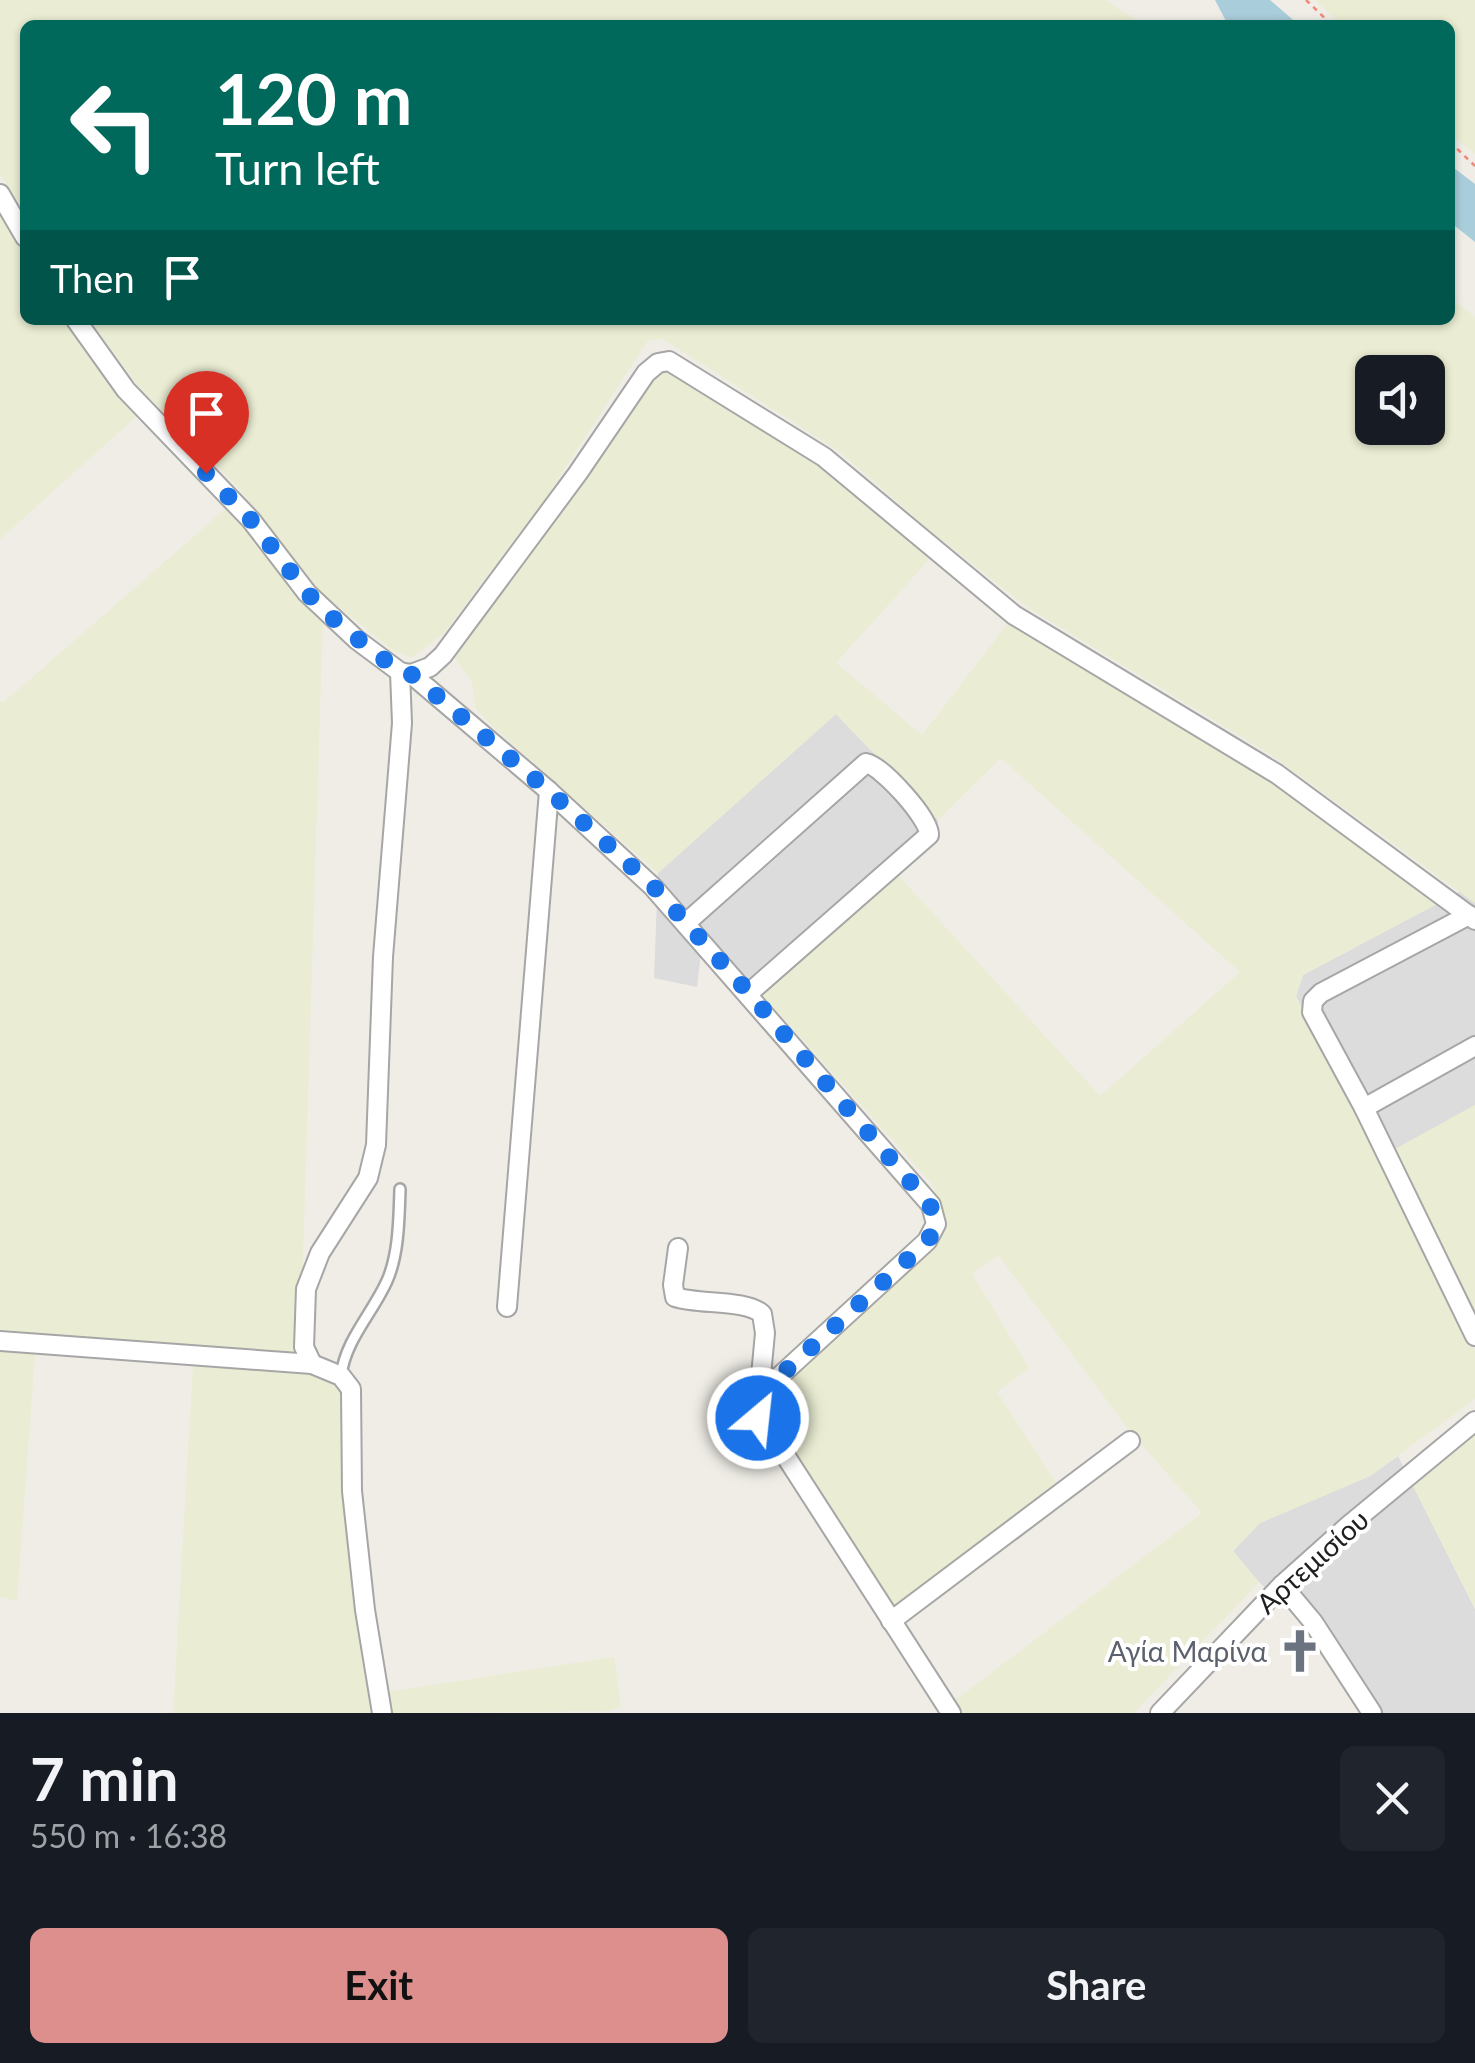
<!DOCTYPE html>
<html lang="en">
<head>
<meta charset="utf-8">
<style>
	body { margin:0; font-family:Lato,sans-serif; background:#20242c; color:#f1f3f6; height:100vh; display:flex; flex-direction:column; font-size:38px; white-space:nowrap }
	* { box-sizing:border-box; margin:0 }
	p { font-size:32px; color:#9ea1a6 }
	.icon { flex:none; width:55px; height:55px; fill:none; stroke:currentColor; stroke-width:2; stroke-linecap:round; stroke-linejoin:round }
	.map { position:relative; height:1713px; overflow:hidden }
	.side { display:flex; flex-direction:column; background:#171b24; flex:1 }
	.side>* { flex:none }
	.guide { position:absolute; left:20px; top:20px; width:1435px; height:305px; border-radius:15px; box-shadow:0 2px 8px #0004; background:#00695c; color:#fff; overflow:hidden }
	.fabs { position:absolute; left:1355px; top:355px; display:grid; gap:20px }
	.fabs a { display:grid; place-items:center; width:90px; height:90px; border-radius:15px; background:#171b24; box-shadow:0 2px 8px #0004; font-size:50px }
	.pin { position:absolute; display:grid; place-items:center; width:85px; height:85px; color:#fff; margin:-102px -42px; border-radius:50% 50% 50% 0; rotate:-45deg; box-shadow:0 0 10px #0007 }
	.pin .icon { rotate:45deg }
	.me { position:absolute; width:110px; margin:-55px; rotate:28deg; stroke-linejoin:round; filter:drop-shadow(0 0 8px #0008) }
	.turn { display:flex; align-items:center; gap:35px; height:210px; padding:0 30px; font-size:45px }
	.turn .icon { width:130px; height:130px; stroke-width:2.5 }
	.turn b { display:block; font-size:70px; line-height:85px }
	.then { display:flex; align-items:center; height:95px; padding:0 30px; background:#0003; gap:20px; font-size:38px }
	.round { display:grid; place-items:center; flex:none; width:105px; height:105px; border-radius:15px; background:#20242c }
	.overview { display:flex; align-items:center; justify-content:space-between; height:170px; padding:0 30px }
	h1 { font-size:60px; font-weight:700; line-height:75px }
	.primary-button { display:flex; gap:20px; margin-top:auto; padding:20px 30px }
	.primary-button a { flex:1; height:115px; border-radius:15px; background:#dc8f8d; color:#111; font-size:40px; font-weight:700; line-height:115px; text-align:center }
	.primary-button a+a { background:#20242c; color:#f1f3f6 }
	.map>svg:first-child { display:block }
</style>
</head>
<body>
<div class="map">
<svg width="1475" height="1713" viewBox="0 0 1475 1713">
	<rect width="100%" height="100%" fill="#efede6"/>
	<!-- residential -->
	<g fill="#dddcdc">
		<path d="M 836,714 L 938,820 L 935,838 L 747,1004 L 701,952 L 697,987 L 654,978 L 658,873 Z"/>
		<path d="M 1461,891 L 1475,903 L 1475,1105 L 1381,1159 L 1296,996 L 1303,975 Z"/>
		<path d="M 1398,1456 L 1475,1609 L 1475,1713 L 1362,1713 L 1310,1630 L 1259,1582 L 1233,1551 L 1260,1523 L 1370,1476 Z"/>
	</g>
	<!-- farmland -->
	<g fill="#eaedd3" fill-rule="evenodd">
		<path d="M 0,0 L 1106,0 L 1143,25 L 25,25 L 25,215 L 0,173 Z"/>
		<path d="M 1316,0 L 1475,0 L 1475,154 L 1450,134 L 1450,25 L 1340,25 Z"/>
		<path d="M 0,202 L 25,245 L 25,320 L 72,320 L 139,414 L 0,539 Z"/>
		<path d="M 1450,298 L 1475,317 L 1475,903 L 1268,753 L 1027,607 L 927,528 L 840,452 L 663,339 L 648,340 L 545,499 L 443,634 L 411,658 L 394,651 L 322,594 L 238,487 L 142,391 L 90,320 L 1450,320 ZM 1372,372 L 1428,372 L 1428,428 L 1372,428 Z"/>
		<path d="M 667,365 L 823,461 L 934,554 L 836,663 L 922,735 L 1012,618 L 1278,781 L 1441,902 L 1303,975 L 1296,996 L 1475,1350 L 1475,1399 L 1370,1476 L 1260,1523 L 1233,1551 L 1259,1582 L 1134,1713 L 962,1713 L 954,1701 L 1202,1513 L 1129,1430 L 998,1255 L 972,1274 L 1029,1368 L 997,1392 L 1058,1486 L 895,1608 L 761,1402 L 941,1229 L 944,1214 L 931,1183 L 760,992 L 896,873 L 1100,1096 L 1240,972 L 1001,758 L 938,820 L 836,714 L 658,873 L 490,724 L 475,707 L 472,681 L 451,653 L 648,377 Z"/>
		<path d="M 230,505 L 323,617 L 300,1354 L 0,1338 L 0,701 L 4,702 Z"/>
		<path d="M 1475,1105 L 1475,1317 L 1393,1150 Z"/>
		<path d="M 0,1346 L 32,1348 L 35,1355 L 17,1601 L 0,1597 Z"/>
		<path d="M 193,1364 L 312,1369 L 331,1375 L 346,1391 L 375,1713 L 173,1713 Z"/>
		<path d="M 1475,1427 L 1475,1609 L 1410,1480 Z"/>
		<path d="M 614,1657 L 621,1707 L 607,1711 L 391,1713 L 387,1692 Z"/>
	</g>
	<!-- water -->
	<g fill="#a9cdda">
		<path d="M 1215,0 L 1270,0 L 1299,25 L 1228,25 Z"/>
		<path d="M 1450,165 L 1475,184 L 1475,242 L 1450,222 Z"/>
	</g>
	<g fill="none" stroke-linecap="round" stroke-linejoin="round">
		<!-- lane casing -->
		<g stroke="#a6a6a6" stroke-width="14">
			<path id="lane" d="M 341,1376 C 345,1341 371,1315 386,1283 C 399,1256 399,1218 400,1189"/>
		</g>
		<!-- street casing -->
		<g stroke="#a6a6a6" stroke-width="22">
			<g id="street">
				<path d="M 0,194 L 25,237"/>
				<path d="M 76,320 L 126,390 L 251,520 L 307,593 L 357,640 L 400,672 L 411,674 L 549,791 L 653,887 L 931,1205 L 936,1224 L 927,1241 L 770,1385 L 759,1397 L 756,1410 L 951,1713"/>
				<path d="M 411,674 L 430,667 L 443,655 L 578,473 L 646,373 L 658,363 L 669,361 L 824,457 L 1014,615 L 1277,774 L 1475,920"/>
				<path d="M 1469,915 L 1321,993 L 1313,1001 L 1312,1012 L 1364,1108 L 1475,1336"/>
				<path d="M 687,922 L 866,763 C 882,766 930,819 929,835 L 749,993"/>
				<path d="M 1364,1108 L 1475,1046"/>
				<path d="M 678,1248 L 673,1285 L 675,1297 C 699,1305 745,1299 762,1314 L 765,1333 L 759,1397"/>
				<path d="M 507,1307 L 549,791"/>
				<path d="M 0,1341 L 312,1364 L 341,1376 L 351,1389 L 352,1491 L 365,1610 L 382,1713"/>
				<path d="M 312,1364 L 304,1347 L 306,1289 L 320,1253 L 368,1178 L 376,1145 L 383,957 L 402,723 L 400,672"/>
				<path d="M 1282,1585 L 1313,1622 L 1372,1713"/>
				<path d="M 891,1621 L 1130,1441"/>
				<path d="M 1160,1713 L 1282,1585 L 1348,1526 L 1475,1421"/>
			</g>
		</g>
		<!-- path -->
		<g stroke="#f28775" stroke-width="2.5" stroke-dasharray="5 5" stroke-linecap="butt">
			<path d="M 1306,0 L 1332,25"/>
			<path d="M 1450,142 L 1475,166"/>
		</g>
		<!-- lane -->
		<use href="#lane" stroke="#fff" stroke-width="9"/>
		<!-- street -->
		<use href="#street" stroke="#fff" stroke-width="18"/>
	</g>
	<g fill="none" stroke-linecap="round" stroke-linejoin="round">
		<!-- route -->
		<path stroke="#1a73e8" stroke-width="18" stroke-dasharray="0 32.4" d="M 206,473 L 251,520 L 307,593 L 339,624 L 400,672 L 411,674 L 549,791 L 654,887 L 749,993 L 930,1205 L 936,1224 L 928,1241 L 770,1385 L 756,1404 L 758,1418"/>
	</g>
	<!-- icons -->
	<defs>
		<g id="church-bare" transform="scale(3.45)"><path d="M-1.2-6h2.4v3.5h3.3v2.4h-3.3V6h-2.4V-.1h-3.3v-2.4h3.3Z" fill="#6b7280" stroke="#fff" stroke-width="2.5" paint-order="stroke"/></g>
	</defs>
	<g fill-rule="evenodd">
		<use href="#church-bare" x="1300" y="1651"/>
	</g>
	<g text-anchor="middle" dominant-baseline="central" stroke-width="8" stroke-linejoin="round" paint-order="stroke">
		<!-- street labels -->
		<g font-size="28" fill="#1f1f1f" stroke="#fff">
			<text transform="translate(1312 1561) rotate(-42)">Αρτεμισίου</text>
		</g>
		<!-- worship labels -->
		<g font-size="28" fill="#5b616d" stroke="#fff" text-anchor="end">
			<text x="1267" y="1651">Αγία Μαρίνα</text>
		</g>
	</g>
</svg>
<div class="fabs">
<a><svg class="icon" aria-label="sound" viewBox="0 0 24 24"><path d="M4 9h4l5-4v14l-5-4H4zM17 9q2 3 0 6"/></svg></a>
</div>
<div class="pin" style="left:206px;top:473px;background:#d93025"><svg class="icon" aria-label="arrive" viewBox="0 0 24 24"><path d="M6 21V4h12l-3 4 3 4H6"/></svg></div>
<svg class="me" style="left:758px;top:1418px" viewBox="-20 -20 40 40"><circle r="17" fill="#1a73e8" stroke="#fff" stroke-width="3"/><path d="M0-11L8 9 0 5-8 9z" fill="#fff"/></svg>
<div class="guide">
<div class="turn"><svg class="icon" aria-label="left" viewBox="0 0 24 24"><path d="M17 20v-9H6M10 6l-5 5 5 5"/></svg><div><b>120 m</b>Turn left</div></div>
<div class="then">Then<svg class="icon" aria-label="arrive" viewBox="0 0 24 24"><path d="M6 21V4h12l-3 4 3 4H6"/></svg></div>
</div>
</div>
<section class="side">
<div class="overview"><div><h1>7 min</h1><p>550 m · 16:38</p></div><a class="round"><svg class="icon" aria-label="close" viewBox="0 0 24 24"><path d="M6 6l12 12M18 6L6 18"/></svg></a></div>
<div class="primary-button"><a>Exit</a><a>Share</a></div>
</section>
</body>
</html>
